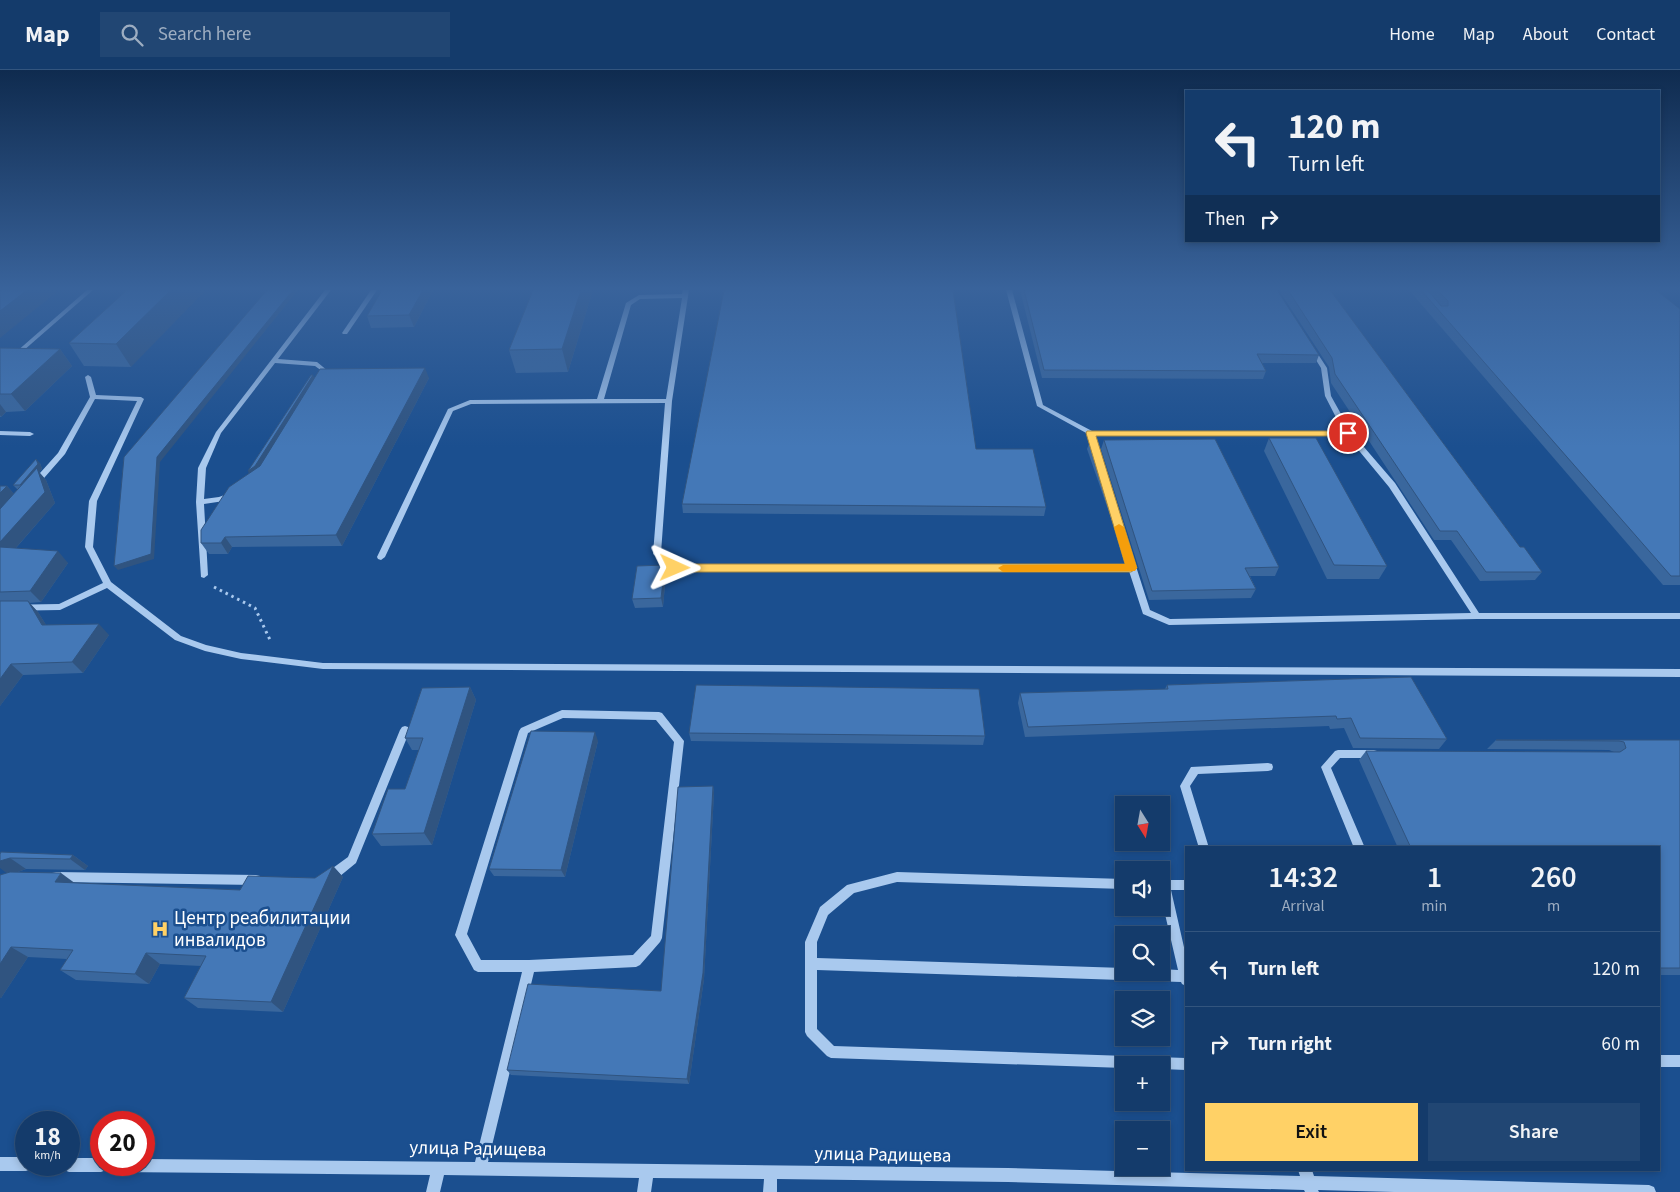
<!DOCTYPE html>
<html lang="en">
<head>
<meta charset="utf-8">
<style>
	body { margin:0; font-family:"Source Sans 3",sans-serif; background:#214673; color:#f1f3f6; height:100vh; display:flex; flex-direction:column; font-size:19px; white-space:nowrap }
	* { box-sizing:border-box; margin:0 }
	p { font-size:16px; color:#9dadc1 }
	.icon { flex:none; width:28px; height:28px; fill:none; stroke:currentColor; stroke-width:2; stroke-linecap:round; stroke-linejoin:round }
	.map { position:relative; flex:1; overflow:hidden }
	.drawer { position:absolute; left:1185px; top:776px; width:475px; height:325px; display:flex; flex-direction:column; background:#143b6b; border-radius:0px; box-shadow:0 2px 8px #0003,0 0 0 1px #33557e }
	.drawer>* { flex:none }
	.hud { position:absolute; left:1185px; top:20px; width:475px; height:152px; border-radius:0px; box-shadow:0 2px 8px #0003,0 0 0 1px #33557e; background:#143b6b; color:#f1f3f6; overflow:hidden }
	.needle { width:32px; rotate:169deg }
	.buttons { position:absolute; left:1115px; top:726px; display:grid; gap:10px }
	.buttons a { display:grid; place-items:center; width:55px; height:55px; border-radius:0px; background:#143b6b; box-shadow:0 2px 8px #0003,0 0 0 1px #33557e; font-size:25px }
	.speed { position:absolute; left:15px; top:1041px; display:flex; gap:10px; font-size:25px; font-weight:700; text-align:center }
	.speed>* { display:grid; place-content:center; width:65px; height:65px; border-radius:50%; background:#143b6b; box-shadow:0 2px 8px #0003,0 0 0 1px #33557e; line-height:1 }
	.speed small { font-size:12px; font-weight:400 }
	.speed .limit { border:8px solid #d22; background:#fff; color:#111 }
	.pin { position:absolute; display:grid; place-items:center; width:42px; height:42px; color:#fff; margin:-21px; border:2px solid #fff; border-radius:50%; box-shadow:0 1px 5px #0007 }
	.me { position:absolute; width:55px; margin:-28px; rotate:91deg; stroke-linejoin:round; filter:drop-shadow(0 0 4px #0008) }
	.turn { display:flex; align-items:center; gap:18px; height:105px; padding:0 20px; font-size:22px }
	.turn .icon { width:65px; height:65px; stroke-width:2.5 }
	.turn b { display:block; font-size:35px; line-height:42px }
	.then { display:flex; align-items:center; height:48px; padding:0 20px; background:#0003; gap:10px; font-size:19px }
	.eta { display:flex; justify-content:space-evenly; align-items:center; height:85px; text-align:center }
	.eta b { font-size:30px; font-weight:600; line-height:35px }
	.button { display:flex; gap:10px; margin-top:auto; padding:10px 20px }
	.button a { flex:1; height:58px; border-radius:0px; background:#ffd166; color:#111; font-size:20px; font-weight:600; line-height:58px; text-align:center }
	.button a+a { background:#214673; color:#f1f3f6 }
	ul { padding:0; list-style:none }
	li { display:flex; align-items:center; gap:15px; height:75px; padding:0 20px; border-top:1px solid #33557e }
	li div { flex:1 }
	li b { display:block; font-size:19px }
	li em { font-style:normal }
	header { display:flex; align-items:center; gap:30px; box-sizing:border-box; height:70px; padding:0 25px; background:#143b6b; border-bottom:1px solid #33557e }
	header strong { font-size:24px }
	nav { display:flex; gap:28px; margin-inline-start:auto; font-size:18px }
	.search { width:350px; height:45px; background:#214673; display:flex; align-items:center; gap:12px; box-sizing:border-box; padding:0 18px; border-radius:0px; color:#9dadc1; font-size:19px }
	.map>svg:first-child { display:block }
</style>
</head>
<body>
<header>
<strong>Map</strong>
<div class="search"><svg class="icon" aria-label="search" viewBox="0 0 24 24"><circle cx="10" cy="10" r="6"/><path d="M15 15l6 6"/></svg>Search here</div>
<nav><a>Home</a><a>Map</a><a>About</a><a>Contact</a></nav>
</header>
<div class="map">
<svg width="1680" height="1122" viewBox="0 0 1680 1122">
	<rect width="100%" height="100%" fill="#1b4f8f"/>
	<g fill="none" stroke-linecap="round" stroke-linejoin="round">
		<!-- path -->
		<path stroke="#a9c9ee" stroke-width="3" stroke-dasharray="2.5 4" stroke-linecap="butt" d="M 214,517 L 255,538 L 271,572"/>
		<!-- minor -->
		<g fill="#a9c9ee" fill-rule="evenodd">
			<path d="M 87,220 L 93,220 L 0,301 L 0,296 Z"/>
			<path d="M 325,220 L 331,220 L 278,289 L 317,292 L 328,301 L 323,309 L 319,309 L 318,308 L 322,301 L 315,296 L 275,293 L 221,363 L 206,398 L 204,429 L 219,427 L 230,423 L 234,425 L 224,431 L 204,434 L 208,505 L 204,508 L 201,507 L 196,432 L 198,398 L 216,362 Z"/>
			<path d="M 371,220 L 377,220 L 347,264 L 343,264 L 342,263 Z"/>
			<path d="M 683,220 L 689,220 L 672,331 L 661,483 L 677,495 L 1127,495 L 1116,459 L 1120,456 L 1124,459 L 1150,540 L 1170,549 L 1471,543 L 1389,417 L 1346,365 L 1095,365 L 1100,382 L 1099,384 L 1093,384 L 1088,364 L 1037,336 L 1006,220 L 1012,220 L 1043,335 L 1092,361 L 1343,361 L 1325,326 L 1321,298 L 1309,279 L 1314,278 L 1327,298 L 1331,326 L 1351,362 L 1395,413 L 1479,543 L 1680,543 L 1680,549 L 1477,549 L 1169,555 L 1143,544 L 1129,501 L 675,501 L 672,500 L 653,484 L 665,333 L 471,334 L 453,341 L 385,487 L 381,490 L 378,489 L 377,487 L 448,339 L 470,330 L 597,329 L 626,233 L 639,225 L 682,224 ZM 682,228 L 666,329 L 604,329 L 631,235 L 640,229 Z"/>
			<path d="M 88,305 L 91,307 L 96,325 L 141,327 L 144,329 L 97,431 L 93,477 L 111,512 L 181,566 L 206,575 L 241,583 L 323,593 L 1680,599 L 1680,607 L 323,599 L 241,589 L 205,581 L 175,570 L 107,518 L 60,540 L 0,541 L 0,535 L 59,534 L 103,513 L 85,477 L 89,431 L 137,331 L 95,329 L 65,384 L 38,415 L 32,415 L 31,413 L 58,383 L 90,327 L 85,307 Z"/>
			<path d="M 0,361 L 30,362 L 34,364 L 30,366 L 0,365 Z"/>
			<path d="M 562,640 L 659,642 L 662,643 L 684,671 L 662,868 L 660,872 L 640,895 L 636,897 L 534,902 L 488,1092 L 1008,1098 L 1300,1106 L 1298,1100 L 1312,1100 L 1314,1106 L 1649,1115 L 1654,1117 L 1656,1122 L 1394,1122 L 1318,1120 L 1319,1122 L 1305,1122 L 1304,1120 L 1008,1112 L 777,1109 L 777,1122 L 763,1122 L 764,1109 L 653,1108 L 651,1122 L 637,1122 L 639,1108 L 444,1105 L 440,1122 L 426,1122 L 430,1105 L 117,1102 L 112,1100 L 110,1095 L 144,1095 L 144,1089 L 475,1092 L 522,902 L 478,902 L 474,900 L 455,865 L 519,661 L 521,658 ZM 563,648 L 656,650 L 674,672 L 651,866 L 633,885 L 529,890 L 481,890 L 467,864 L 528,663 Z"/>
			<path d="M 405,656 L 408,657 L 410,660 L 356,793 L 334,811 L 330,812 L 326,811 L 325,807 L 326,803 L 348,787 L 400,660 L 402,657 Z"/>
			<path d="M 1338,680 L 1374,680 L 1377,681 L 1379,684 L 1377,687 L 1374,688 L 1340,688 L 1331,698 L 1365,778 L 1354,778 L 1321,697 L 1335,681 Z"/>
			<path d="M 1268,693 L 1272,694 L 1273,697 L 1272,700 L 1268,701 L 1198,704 L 1190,716 L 1209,778 L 1199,778 L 1180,716 L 1191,697 Z"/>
			<path d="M 56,802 L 256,805 L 260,806 L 261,810 L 260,814 L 256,815 L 56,812 L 52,811 L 51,807 L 52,803 Z"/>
			<path d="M 897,802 L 1124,809 L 1124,819 L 897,812 L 854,823 L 828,845 L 817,872 L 817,888 L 1124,898 L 1124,902 L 1161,902 L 1161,899 L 1178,900 L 1161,827 L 1161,810 L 1186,810 L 1186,820 L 1171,820 L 1186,886 L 1186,916 L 1182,914 L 1181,912 L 817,900 L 817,959 L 834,976 L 1186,988 L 1186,1000 L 1161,999 L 1161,995 L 1124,995 L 1124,998 L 831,988 L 827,986 L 807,966 L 805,962 L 805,872 L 820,837 L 847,815 Z"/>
			<rect x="1659" y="985" width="21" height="12"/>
			<path d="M 0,1087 L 26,1087 L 26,1095 L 32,1095 L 31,1099 L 26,1101 L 0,1101 Z"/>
			<path d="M 69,1088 L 101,1088 L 101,1095 L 108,1095 L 106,1100 L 101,1102 L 69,1102 L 64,1100 L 62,1095 L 69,1095 Z"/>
		</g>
	</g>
	<!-- wall -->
	<g fill="#3a679d">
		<path d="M 127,220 L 131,297 L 84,296 L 69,273 Z"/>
		<path d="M 382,220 L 433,220 L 414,257 L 371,258 L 367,246 Z"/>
		<path d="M 533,220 L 593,220 L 568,302 L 516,303 L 509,280 Z"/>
		<path d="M 1020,220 L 1277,220 L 1319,285 L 1316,293 L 1262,293 L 1266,301 L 1263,309 L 1042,308 Z"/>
		<path d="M 1281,220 L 1330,220 L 1520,477 L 1542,502 L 1535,510 L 1480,511 L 1451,470 L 1434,470 L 1331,313 L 1329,297 L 1280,222 Z"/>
		<path d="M 1409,220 L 1656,220 L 1680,239 L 1680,515 L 1663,515 Z"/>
		<path d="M 0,278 L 60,279 L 72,296 L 25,341 L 6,342 L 1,347 L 0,347 Z"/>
		<path d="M 429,308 L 342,476 L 232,477 L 228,484 L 209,484 L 201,473 L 314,309 Z"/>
		<path d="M 1269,368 L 1387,496 L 1379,509 L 1327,509 L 1264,381 Z"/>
		<path d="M 1104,370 L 1279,497 L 1275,506 L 1250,506 L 1256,519 L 1251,528 L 1149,530 L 1101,379 Z"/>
		<path d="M 1090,371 L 1123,468 L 1121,477 L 1087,379 Z"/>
		<path d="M 40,393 L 42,399 L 39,402 L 46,410 L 55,433 L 16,478 L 68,493 L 41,532 L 29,533 L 38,542 L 46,555 L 109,565 L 83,603 L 23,605 L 0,636 L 0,416 L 7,416 L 14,424 L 18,419 L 17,419 L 13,415 Z"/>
		<path d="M 682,434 L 1046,437 L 1044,446 L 683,443 Z"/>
		<path d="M 665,495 L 666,504 L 663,537 L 635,538 L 632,529 Z"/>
		<path d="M 1411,607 L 1447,669 L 1439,679 L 1353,678 L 1344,658 L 1330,659 L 1329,656 L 1025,667 L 1018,633 L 1020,623 L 1165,619 L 1167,615 Z"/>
		<path d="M 470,617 L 476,630 L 432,775 L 381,776 L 372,764 L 405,719 L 419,680 L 412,680 L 405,668 Z"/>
		<path d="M 689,663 L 985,666 L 983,675 L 691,671 Z"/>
		<path d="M 1496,670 L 1680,670 L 1680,905 L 1659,905 L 1659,778 L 1398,778 L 1359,690 L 1366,681 L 1614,682 L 1609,680 L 1487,679 Z"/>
		<path d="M 598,671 L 565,807 L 494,806 L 489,799 Z"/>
		<path d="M 713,716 L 714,723 L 704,909 L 689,1014 L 511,1005 L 507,1000 L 661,921 Z"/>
		<path d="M 0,784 L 73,785 L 88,796 L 85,800 L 26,799 L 18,802 L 75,813 L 240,820 L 315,808 L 333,796 L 343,807 L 283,942 L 198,938 L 184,928 L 201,896 L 160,894 L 149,914 L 76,910 L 60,900 L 67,889 L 28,887 L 1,928 L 0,928 L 0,805 L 7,803 Z"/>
	</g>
	<!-- shaded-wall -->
	<g fill="#305480">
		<path d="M 27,220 L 59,220 L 0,268 L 0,241 Z"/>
		<path d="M 171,220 L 206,220 L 131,297 L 116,274 Z"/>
		<path d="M 293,220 L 298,220 L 160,392 L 154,489 L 118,500 L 114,496 L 157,387 Z"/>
		<path d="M 423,220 L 433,220 L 414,257 L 409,245 Z"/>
		<path d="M 581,220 L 593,220 L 568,302 L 562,279 Z"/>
		<path d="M 60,279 L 72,296 L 25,341 L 11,324 Z"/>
		<path d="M 425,298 L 429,308 L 342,476 L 336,465 Z"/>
		<path d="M 313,305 L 315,309 L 258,401 L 250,406 L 248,401 Z"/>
		<path d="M 0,334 L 6,342 L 1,347 L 0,345 Z"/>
		<path d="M 36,389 L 40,393 L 42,399 L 39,402 L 46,410 L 55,433 L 7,488 L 0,480 L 0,472 L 24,419 L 20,415 Z"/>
		<path d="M 7,416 L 17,427 L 0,446 L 0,423 Z"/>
		<path d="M 225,467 L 232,477 L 228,484 L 221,473 Z"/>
		<path d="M 58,481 L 68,493 L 41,532 L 30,521 Z"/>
		<path d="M 665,495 L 666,504 L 663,537 L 661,528 Z"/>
		<path d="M 28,531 L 38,542 L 53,566 L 42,555 Z"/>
		<path d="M 99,554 L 109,565 L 83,603 L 72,592 Z"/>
		<path d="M 11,594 L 23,605 L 0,636 L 0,609 Z"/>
		<path d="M 470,617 L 476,630 L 432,775 L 424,763 Z"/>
		<path d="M 595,662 L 598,671 L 565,807 L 561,800 Z"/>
		<path d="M 713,716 L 714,723 L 704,909 L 689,1014 L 687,1009 Z"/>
		<path d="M 73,785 L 88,796 L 85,800 L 70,789 Z"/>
		<path d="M 10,788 L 26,799 L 9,805 L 0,798 L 0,791 Z"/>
		<path d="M 333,796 L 343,807 L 283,942 L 271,932 Z"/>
		<path d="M 61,803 L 76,814 L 55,812 Z"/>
		<path d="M 11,877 L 28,887 L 1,928 L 0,928 L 0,894 Z"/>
		<path d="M 146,883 L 160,894 L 149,914 L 135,904 Z"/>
	</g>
	<!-- building -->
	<g fill="#4478b7" stroke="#305480">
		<path d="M 0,220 L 27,220 L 0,241 Z"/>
		<path d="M 127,220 L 171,220 L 116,274 L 69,273 Z"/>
		<path d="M 267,220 L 293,220 L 157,387 L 151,484 L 114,496 L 124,387 Z"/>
		<path d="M 382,220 L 423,220 L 409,245 L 367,246 Z"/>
		<path d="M 533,220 L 581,220 L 562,279 L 509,280 Z"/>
		<path d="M 724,220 L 953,220 L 976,379 L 1033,379 L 1046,437 L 682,434 Z"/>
		<path d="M 1024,220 L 1277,220 L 1319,285 L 1257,284 L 1266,301 L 1044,300 Z"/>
		<path d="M 1288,220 L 1330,220 L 1520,477 L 1524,477 L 1542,502 L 1486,502 L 1457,461 L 1440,461 L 1335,304 L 1332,288 Z"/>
		<path d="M 1421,220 L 1428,220 L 1441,236 L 1448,236 L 1448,231 L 1437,220 L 1656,220 L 1680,239 L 1680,506 L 1671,506 Z"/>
		<path d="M 0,278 L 60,279 L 11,324 L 0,324 Z"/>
		<path d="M 425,298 L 336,465 L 225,467 L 221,473 L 201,473 L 201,460 L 229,417 L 260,396 L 320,299 Z"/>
		<path d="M 311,305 L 313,305 L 255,396 L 248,401 Z"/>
		<path d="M 1269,368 L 1316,368 L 1387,496 L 1334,495 Z"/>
		<path d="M 1215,369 L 1279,497 L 1245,498 L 1256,519 L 1152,521 L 1104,370 Z"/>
		<path d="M 1090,371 L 1093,371 L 1123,468 Z"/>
		<path d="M 36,389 L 38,394 L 20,415 L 13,415 Z"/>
		<path d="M 37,398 L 45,422 L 0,472 L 0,439 Z"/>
		<path d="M 0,416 L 7,416 L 0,423 Z"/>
		<path d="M 0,477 L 58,481 L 30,521 L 0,522 Z"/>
		<path d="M 665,495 L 661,528 L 632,529 L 637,496 Z"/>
		<path d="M 0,531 L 28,531 L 42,555 L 99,554 L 72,592 L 11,594 L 0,609 Z"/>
		<path d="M 1411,607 L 1447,669 L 1360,668 L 1351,648 L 1337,649 L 1336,646 L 1028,657 L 1020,623 L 1168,619 L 1167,615 Z"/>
		<path d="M 696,615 L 979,619 L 985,666 L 689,663 Z"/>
		<path d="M 470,617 L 424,763 L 372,764 L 388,719 L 405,719 L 423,668 L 405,668 L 422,618 Z"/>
		<path d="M 531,661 L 595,662 L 561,800 L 489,799 Z"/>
		<path d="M 1496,670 L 1680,670 L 1680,898 L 1659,898 L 1659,778 L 1411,778 L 1366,681 L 1620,682 L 1626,678 L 1624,672 L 1619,671 Z"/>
		<path d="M 713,716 L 703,903 L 687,1009 L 507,1000 L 528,914 L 661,921 L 678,717 Z"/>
		<path d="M 1,782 L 73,785 L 70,789 L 10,788 L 0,791 L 0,784 Z"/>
		<path d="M 333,796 L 271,932 L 184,928 L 206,886 L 146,883 L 135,904 L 60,900 L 73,880 L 11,877 L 0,894 L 0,805 L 10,802 L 61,803 L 55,812 L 240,820 L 248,806 L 315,808 Z"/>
	</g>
	<!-- sky -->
	<linearGradient id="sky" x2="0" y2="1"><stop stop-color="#0f2b4f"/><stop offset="0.58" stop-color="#39639b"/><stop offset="1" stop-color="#39639b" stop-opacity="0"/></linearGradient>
	<rect width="1680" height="377" fill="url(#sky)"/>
	<!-- route -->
	<path fill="#ffd166" stroke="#a68842" d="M 1087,361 L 1348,361 L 1352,363 L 1348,366 L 1096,366 L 1137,498 L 1131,502 L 675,502 L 669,498 L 675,494 L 1125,494 L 1086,363 Z"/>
	<!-- slow -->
	<path fill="#f59e0b" d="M 1119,454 L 1124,457 L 1137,498 L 1135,501 L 1003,502 L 998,498 L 1003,495 L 1125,494 L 1114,457 Z"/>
	<!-- icons -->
	<defs>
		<g id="hospital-bare" transform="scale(1.35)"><path d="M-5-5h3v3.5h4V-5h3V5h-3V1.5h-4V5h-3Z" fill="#ffd166" stroke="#1b4f8f" stroke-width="2.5" paint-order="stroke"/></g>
	</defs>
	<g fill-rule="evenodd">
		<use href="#hospital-bare" x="160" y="859"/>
	</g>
	<g text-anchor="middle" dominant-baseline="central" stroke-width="5" stroke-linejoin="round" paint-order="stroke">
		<!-- near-poi labels -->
		<g font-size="19" fill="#fff" stroke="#1b4f8f" text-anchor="start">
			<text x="174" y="848">Центр реабилитации<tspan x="174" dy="22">инвалидов</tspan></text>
		</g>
		<!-- near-street labels -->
		<g font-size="19" fill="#fff" stroke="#1b4f8f">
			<text transform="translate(478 1079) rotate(1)">улица Радищева</text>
			<text transform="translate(883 1085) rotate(1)">улица Радищева</text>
		</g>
	</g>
</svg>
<div class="buttons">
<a><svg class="needle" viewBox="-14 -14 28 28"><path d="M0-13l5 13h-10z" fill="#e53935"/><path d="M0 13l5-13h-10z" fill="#9dadc1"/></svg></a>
<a><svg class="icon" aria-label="sound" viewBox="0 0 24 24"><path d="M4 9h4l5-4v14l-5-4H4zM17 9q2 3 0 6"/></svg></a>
<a><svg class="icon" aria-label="search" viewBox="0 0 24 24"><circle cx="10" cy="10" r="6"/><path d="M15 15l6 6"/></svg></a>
<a><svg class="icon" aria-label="layers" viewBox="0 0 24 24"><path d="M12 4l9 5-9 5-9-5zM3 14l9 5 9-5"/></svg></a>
<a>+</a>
<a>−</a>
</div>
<div class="speed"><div>18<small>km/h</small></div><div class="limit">20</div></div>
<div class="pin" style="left:1348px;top:363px;background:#d93025"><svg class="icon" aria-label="arrive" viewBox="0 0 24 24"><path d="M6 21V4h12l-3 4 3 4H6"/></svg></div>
<svg class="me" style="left:675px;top:498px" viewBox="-20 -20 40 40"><path d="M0-17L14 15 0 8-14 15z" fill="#ffd166" stroke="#fff" stroke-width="4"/></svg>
<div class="hud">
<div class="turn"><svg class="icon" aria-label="left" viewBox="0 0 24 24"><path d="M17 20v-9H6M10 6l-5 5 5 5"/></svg><div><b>120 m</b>Turn left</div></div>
<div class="then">Then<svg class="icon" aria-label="right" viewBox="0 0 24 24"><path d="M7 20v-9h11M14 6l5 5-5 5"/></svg></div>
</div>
<section class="drawer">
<div class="eta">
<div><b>14:32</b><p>Arrival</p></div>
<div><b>1</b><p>min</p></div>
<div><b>260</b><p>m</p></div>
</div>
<ul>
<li><svg class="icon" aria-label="left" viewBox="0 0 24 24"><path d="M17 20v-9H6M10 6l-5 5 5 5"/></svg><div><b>Turn left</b></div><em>120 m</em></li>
<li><svg class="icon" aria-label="right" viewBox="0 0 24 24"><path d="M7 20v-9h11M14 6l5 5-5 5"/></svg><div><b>Turn right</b></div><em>60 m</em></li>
</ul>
<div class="button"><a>Exit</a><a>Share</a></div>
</section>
</div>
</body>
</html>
